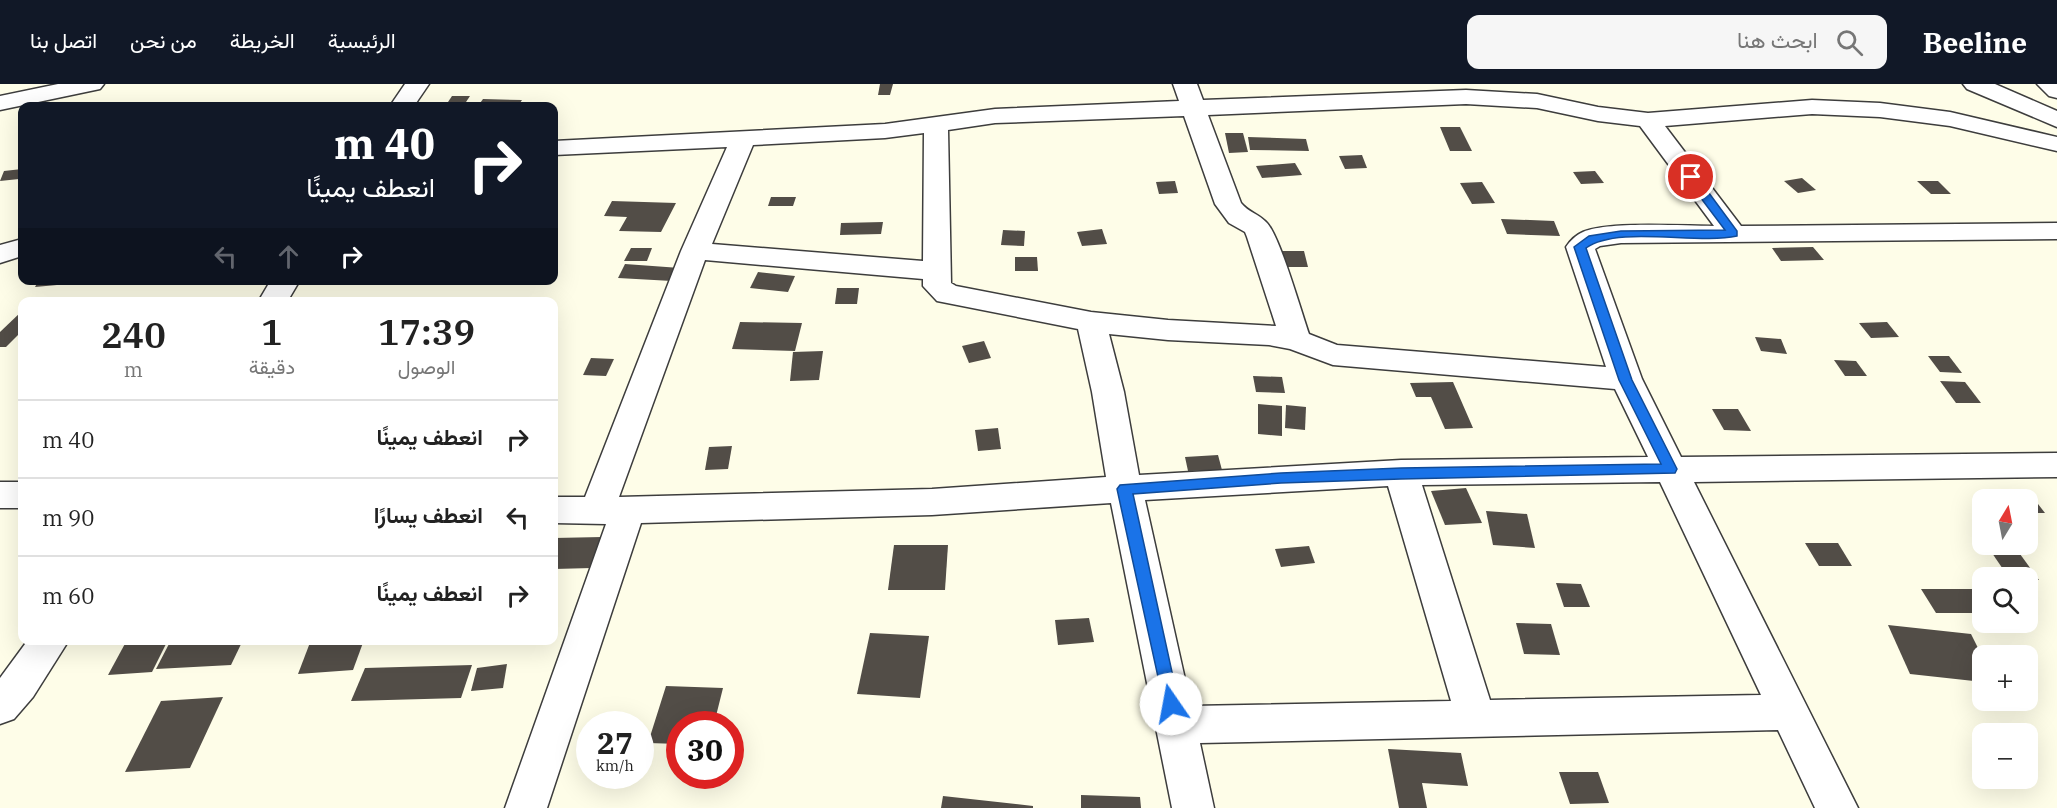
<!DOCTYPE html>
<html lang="ar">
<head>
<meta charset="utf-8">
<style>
	body { margin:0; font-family:"IBM Plex Serif",Vazirmatn,serif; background:#f6f6f6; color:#222; direction:rtl; height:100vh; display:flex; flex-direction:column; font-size:22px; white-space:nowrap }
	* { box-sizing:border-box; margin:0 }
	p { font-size:20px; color:#767676 }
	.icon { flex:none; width:33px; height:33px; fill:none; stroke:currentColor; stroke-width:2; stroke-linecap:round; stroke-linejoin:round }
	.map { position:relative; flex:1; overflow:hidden; direction:ltr }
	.drawer { position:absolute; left:18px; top:213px; width:540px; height:348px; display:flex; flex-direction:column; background:#fff; border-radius:12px; box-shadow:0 6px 24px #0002; direction:rtl }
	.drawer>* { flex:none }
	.hud { position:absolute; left:18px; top:18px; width:540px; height:183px; border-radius:12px; box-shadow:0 6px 24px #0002; direction:rtl; background:#111827; color:#fff; overflow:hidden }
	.needle { width:39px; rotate:10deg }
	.controls { position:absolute; left:1972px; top:405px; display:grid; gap:12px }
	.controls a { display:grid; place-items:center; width:66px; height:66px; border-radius:12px; background:#fff; box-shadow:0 6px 24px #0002; font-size:30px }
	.speed { position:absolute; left:576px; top:627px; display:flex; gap:12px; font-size:30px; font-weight:700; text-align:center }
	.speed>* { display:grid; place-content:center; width:78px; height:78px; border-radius:50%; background:#fff; box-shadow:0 6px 24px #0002; line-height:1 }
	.speed small { font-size:15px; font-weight:400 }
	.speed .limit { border:9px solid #d22; background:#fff; color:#111 }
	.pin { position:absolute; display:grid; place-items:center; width:51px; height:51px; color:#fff; margin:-26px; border:3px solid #fff; border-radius:50%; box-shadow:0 2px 6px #0007 }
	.me { position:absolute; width:66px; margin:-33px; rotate:348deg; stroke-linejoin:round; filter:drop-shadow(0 0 4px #0008) }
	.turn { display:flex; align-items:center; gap:21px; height:126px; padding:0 24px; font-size:27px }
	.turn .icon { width:78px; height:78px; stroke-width:2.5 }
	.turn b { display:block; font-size:42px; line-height:51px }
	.lanes { display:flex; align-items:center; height:57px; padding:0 24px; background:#0003; justify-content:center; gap:30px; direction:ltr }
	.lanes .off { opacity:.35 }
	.eta { display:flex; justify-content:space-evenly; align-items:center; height:102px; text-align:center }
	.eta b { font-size:36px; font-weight:600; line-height:42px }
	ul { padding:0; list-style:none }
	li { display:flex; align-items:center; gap:18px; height:78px; padding:0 24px; border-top:2px solid #e0e0e0 }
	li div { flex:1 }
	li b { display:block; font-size:22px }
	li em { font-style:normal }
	header { display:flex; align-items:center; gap:36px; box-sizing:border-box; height:84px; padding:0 30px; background:#111827; color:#fff }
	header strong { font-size:28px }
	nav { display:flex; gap:33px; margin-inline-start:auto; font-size:21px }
	.search { width:420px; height:54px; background:#f6f6f6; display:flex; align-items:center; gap:15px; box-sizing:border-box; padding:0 21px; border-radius:12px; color:#767676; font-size:22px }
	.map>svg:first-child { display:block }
</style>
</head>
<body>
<header>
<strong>Beeline</strong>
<div class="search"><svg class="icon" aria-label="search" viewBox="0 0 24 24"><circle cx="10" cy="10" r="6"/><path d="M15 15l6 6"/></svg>ابحث هنا</div>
<nav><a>الرئيسية</a><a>الخريطة</a><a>من نحن</a><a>اتصل بنا</a></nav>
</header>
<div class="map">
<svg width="2057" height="724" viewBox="0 0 2057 724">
	<rect width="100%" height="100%" fill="#fefde8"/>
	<!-- building -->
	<g fill="#524d47">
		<path d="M 880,0 L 893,0 L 890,11 L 878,11 Z"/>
		<path d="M 452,12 L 470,12 L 464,21 L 446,21 Z"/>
		<path d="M 483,15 L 522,16 L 518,22 L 478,22 Z"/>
		<path d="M 1440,43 L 1460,43 L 1472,67 L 1450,67 Z"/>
		<path d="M 1225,49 L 1243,49 L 1248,68 L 1229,69 Z"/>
		<path d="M 1248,53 L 1306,55 L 1309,67 L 1250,66 Z"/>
		<path d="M 1362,71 L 1367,84 L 1345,85 L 1339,72 Z"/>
		<path d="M 1295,79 L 1302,91 L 1262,94 L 1256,82 Z"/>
		<path d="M 22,85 L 19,95 L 0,97 L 4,87 Z"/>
		<path d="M 1595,87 L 1604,99 L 1581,100 L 1573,88 Z"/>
		<path d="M 1802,94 L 1816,106 L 1798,109 L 1784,97 Z"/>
		<path d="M 1175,97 L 1178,109 L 1159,110 L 1156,98 Z"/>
		<path d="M 1917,97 L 1938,97 L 1951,110 L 1931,110 Z"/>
		<path d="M 1482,98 L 1495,119 L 1472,120 L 1460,99 Z"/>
		<path d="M 771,113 L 796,113 L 793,122 L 768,122 Z"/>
		<path d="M 612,117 L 676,119 L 661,148 L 619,147 L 627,133 L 604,132 Z"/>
		<path d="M 1501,135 L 1554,137 L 1560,152 L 1507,150 Z"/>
		<path d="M 883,138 L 881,150 L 840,151 L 841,139 Z"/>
		<path d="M 1102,145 L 1107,160 L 1082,162 L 1077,148 Z"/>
		<path d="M 1003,146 L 1025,147 L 1024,162 L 1001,161 Z"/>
		<path d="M 1813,163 L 1824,176 L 1781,177 L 1772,164 Z"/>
		<path d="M 631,164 L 652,164 L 647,177 L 624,177 Z"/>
		<path d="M 1282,167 L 1304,167 L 1308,183 L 1285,183 Z"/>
		<path d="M 1015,173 L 1037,173 L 1038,187 L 1015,187 Z"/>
		<path d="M 625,180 L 680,184 L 672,197 L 618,194 Z"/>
		<path d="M 758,188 L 795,192 L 788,208 L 750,204 Z"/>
		<path d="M 39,196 L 60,196 L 57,201 L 35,203 Z"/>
		<path d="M 837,204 L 859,204 L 857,220 L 835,220 Z"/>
		<path d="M 22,227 L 22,247 L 6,263 L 0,263 L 0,248 Z"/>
		<path d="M 740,238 L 802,239 L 795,267 L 732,265 Z"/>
		<path d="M 1887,238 L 1899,253 L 1871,254 L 1859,239 Z"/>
		<path d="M 1755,253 L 1781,255 L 1787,270 L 1761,267 Z"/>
		<path d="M 984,257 L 991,274 L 969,279 L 962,262 Z"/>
		<path d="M 823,267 L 819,296 L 790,297 L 793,268 Z"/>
		<path d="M 1928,272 L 1949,272 L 1962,289 L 1940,288 Z"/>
		<path d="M 591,274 L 614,275 L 606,292 L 583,291 Z"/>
		<path d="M 1834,276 L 1856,277 L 1867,292 L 1845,292 Z"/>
		<path d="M 1253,292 L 1282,293 L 1285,309 L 1256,308 Z"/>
		<path d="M 1940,297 L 1965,298 L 1981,319 L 1956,319 Z"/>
		<path d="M 1453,298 L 1473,344 L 1445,345 L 1431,313 L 1416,313 L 1410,299 Z"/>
		<path d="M 1258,320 L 1282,322 L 1282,352 L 1258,350 Z"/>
		<path d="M 1286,321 L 1306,323 L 1305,346 L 1285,344 Z"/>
		<path d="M 1712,325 L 1738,325 L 1751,347 L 1724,346 Z"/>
		<path d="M 998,344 L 1001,365 L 978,367 L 975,346 Z"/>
		<path d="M 732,362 L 728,385 L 705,386 L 709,363 Z"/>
		<path d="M 1218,371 L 1222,386 L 1188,387 L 1185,373 Z"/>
		<path d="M 1466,404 L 1482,439 L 1445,441 L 1431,407 Z"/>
		<path d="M 2001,407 L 2028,407 L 2045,429 L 2028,429 L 2028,416 L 2007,416 Z"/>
		<path d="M 1486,427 L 1527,430 L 1535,464 L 1493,461 Z"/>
		<path d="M 602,453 L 592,484 L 554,485 L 554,454 Z"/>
		<path d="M 1805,459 L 1838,459 L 1852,482 L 1819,482 Z"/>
		<path d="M 894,461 L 948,461 L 945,506 L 888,506 Z"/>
		<path d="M 1309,462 L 1315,479 L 1281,483 L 1275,465 Z"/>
		<path d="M 1992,469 L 2020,470 L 2039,496 L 2009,494 Z"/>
		<path d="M 1556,499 L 1581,500 L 1590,523 L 1564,523 Z"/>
		<path d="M 1921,505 L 1983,505 L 1983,529 L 1936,529 Z"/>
		<path d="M 1089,534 L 1094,558 L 1058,561 L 1055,536 Z"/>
		<path d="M 1516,539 L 1551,540 L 1560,571 L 1524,570 Z"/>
		<path d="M 1888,541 L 1971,550 L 1983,574 L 1983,598 L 1910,590 Z"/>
		<path d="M 870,549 L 929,552 L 920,614 L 857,610 Z"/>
		<path d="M 127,556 L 168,556 L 152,588 L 108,591 Z"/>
		<path d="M 171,556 L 243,556 L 231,581 L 156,585 Z"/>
		<path d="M 311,556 L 364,556 L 353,586 L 298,590 Z"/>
		<path d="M 507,580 L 503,604 L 471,607 L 477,584 Z"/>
		<path d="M 472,581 L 461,614 L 351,617 L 365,584 Z"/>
		<path d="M 666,602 L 723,604 L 714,640 L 680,640 L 680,660 L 648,659 Z"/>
		<path d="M 223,613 L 190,684 L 125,688 L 161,617 Z"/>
		<path d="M 1388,665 L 1461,669 L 1468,702 L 1422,699 L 1427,724 L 1399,724 Z"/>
		<path d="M 1559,688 L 1598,688 L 1609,719 L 1570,720 Z"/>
		<path d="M 1081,711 L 1140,713 L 1141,724 L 1081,724 Z"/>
		<path d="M 943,712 L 1033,722 L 1033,724 L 941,724 Z"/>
	</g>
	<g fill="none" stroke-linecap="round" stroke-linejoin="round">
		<!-- street casing -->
		<g stroke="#3d3d3d" stroke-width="3">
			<g id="street">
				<path d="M 58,0 L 104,0 L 100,5 L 0,26 L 0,12 Z"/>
				<path d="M 405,0 L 429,0 L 414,22 L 390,22 Z"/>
				<path d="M 1173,0 L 1197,0 L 1203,16 L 1466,6 L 1537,10 L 1598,23 L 1648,29 L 1812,16 L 1880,19 L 1950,28 L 2057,53 L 2057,67 L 1950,42 L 1880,33 L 1812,30 L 1665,42 L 1741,142 L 2057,139 L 2057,155 L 1621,159 L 1600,162 L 1595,165 L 1642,295 L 1681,373 L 2057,369 L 2057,393 L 1694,398 L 1858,724 L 1815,724 L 1778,646 L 1200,659 L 1214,724 L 1172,724 L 1111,419 L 932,431 L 641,439 L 547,724 L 505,724 L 606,440 L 554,439 L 554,413 L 585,413 L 681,167 L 727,63 L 554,71 L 554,57 L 885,40 L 995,25 L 1179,17 ZM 1466,20 L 1537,24 L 1598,37 L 1640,42 L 1714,142 C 1683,142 1609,137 1583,148 C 1576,151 1570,157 1566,163 L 1606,283 L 1337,261 L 1309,250 C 1301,227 1280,153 1267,139 C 1259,130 1248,128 1241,119 L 1208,31 ZM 1184,32 L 1215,120 L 1229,139 L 1245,148 L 1247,153 L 1276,242 L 1168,236 L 1091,228 L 956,202 L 951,199 L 948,46 L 995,39 ZM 924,49 L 923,177 L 712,160 L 753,61 L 885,54 ZM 705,176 L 923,195 L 923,202 L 937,217 L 1078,245 L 1092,308 L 1106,393 L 932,405 L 619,413 ZM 1109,250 L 1168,256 L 1269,261 L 1290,265 L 1333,281 L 1615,305 L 1648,373 L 1401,376 L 1139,391 L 1124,308 ZM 1660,398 L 1761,611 L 1490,616 L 1422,401 ZM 1388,402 L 1451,617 L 1191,622 L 1145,416 Z"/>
				<path d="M 1963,0 L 1995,0 L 2057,27 L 2057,43 L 1967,5 Z"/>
				<path d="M 2037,0 L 2057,0 L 2057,14 L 2049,12 Z"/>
				<path d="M 22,155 L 22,172 L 0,179 L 0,161 Z"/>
				<path d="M 271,196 L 300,196 L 287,218 L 258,218 Z"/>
				<rect x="0" y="398" width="22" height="26"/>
				<path d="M 28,556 L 69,556 L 33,613 L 14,635 L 0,640 L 0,594 Z"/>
			</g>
		</g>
		<!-- street -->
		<use href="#street" fill="#fff" fill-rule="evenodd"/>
	</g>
	<!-- route -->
	<path fill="#1a73e8" stroke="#114b97" stroke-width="1.5" d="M 1687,90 L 1695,90 L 1737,147 L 1737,152 C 1697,161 1618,141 1586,164 L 1632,296 L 1677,385 L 1675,389 L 1401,395 L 1281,399 L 1133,410 L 1179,620 L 1177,625 L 1171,627 L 1165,625 L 1117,405 L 1120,401 L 1281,389 L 1401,384 L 1661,380 L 1619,296 L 1574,163 L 1589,152 L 1621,147 L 1725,146 L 1685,93 Z"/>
</svg>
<div class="controls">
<a><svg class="needle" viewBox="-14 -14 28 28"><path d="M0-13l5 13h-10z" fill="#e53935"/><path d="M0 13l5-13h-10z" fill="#767676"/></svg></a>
<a><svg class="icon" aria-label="search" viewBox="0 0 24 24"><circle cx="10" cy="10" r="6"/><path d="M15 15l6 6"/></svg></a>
<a>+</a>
<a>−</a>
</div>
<div class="speed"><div>27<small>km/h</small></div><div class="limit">30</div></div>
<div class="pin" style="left:1691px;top:93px;background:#d93025"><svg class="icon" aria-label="arrive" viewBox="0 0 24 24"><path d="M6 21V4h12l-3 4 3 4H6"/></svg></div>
<svg class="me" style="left:1171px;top:620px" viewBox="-20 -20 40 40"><circle r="19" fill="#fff"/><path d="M0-13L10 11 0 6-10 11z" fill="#1a73e8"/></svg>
<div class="hud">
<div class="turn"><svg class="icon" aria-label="right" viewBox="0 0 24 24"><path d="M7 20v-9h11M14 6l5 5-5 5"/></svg><div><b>40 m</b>انعطف يمينًا</div></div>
<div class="lanes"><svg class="icon off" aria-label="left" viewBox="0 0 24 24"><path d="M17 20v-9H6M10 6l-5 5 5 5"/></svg><svg class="icon off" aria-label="ahead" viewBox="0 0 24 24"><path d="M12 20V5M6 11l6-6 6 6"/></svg><svg class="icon" aria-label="right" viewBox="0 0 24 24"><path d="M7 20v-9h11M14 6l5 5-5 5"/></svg></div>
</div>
<section class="drawer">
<div class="eta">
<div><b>17:39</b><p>الوصول</p></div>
<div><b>1</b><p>دقيقة</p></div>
<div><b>240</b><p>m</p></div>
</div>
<ul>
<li><svg class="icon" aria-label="right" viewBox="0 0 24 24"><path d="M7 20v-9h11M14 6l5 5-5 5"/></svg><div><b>انعطف يمينًا</b></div><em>40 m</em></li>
<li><svg class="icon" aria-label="left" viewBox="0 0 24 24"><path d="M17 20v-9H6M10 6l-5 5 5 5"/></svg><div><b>انعطف يسارًا</b></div><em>90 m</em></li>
<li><svg class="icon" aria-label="right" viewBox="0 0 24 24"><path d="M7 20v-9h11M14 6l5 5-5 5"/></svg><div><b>انعطف يمينًا</b></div><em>60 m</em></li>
</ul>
</section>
</div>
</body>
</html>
